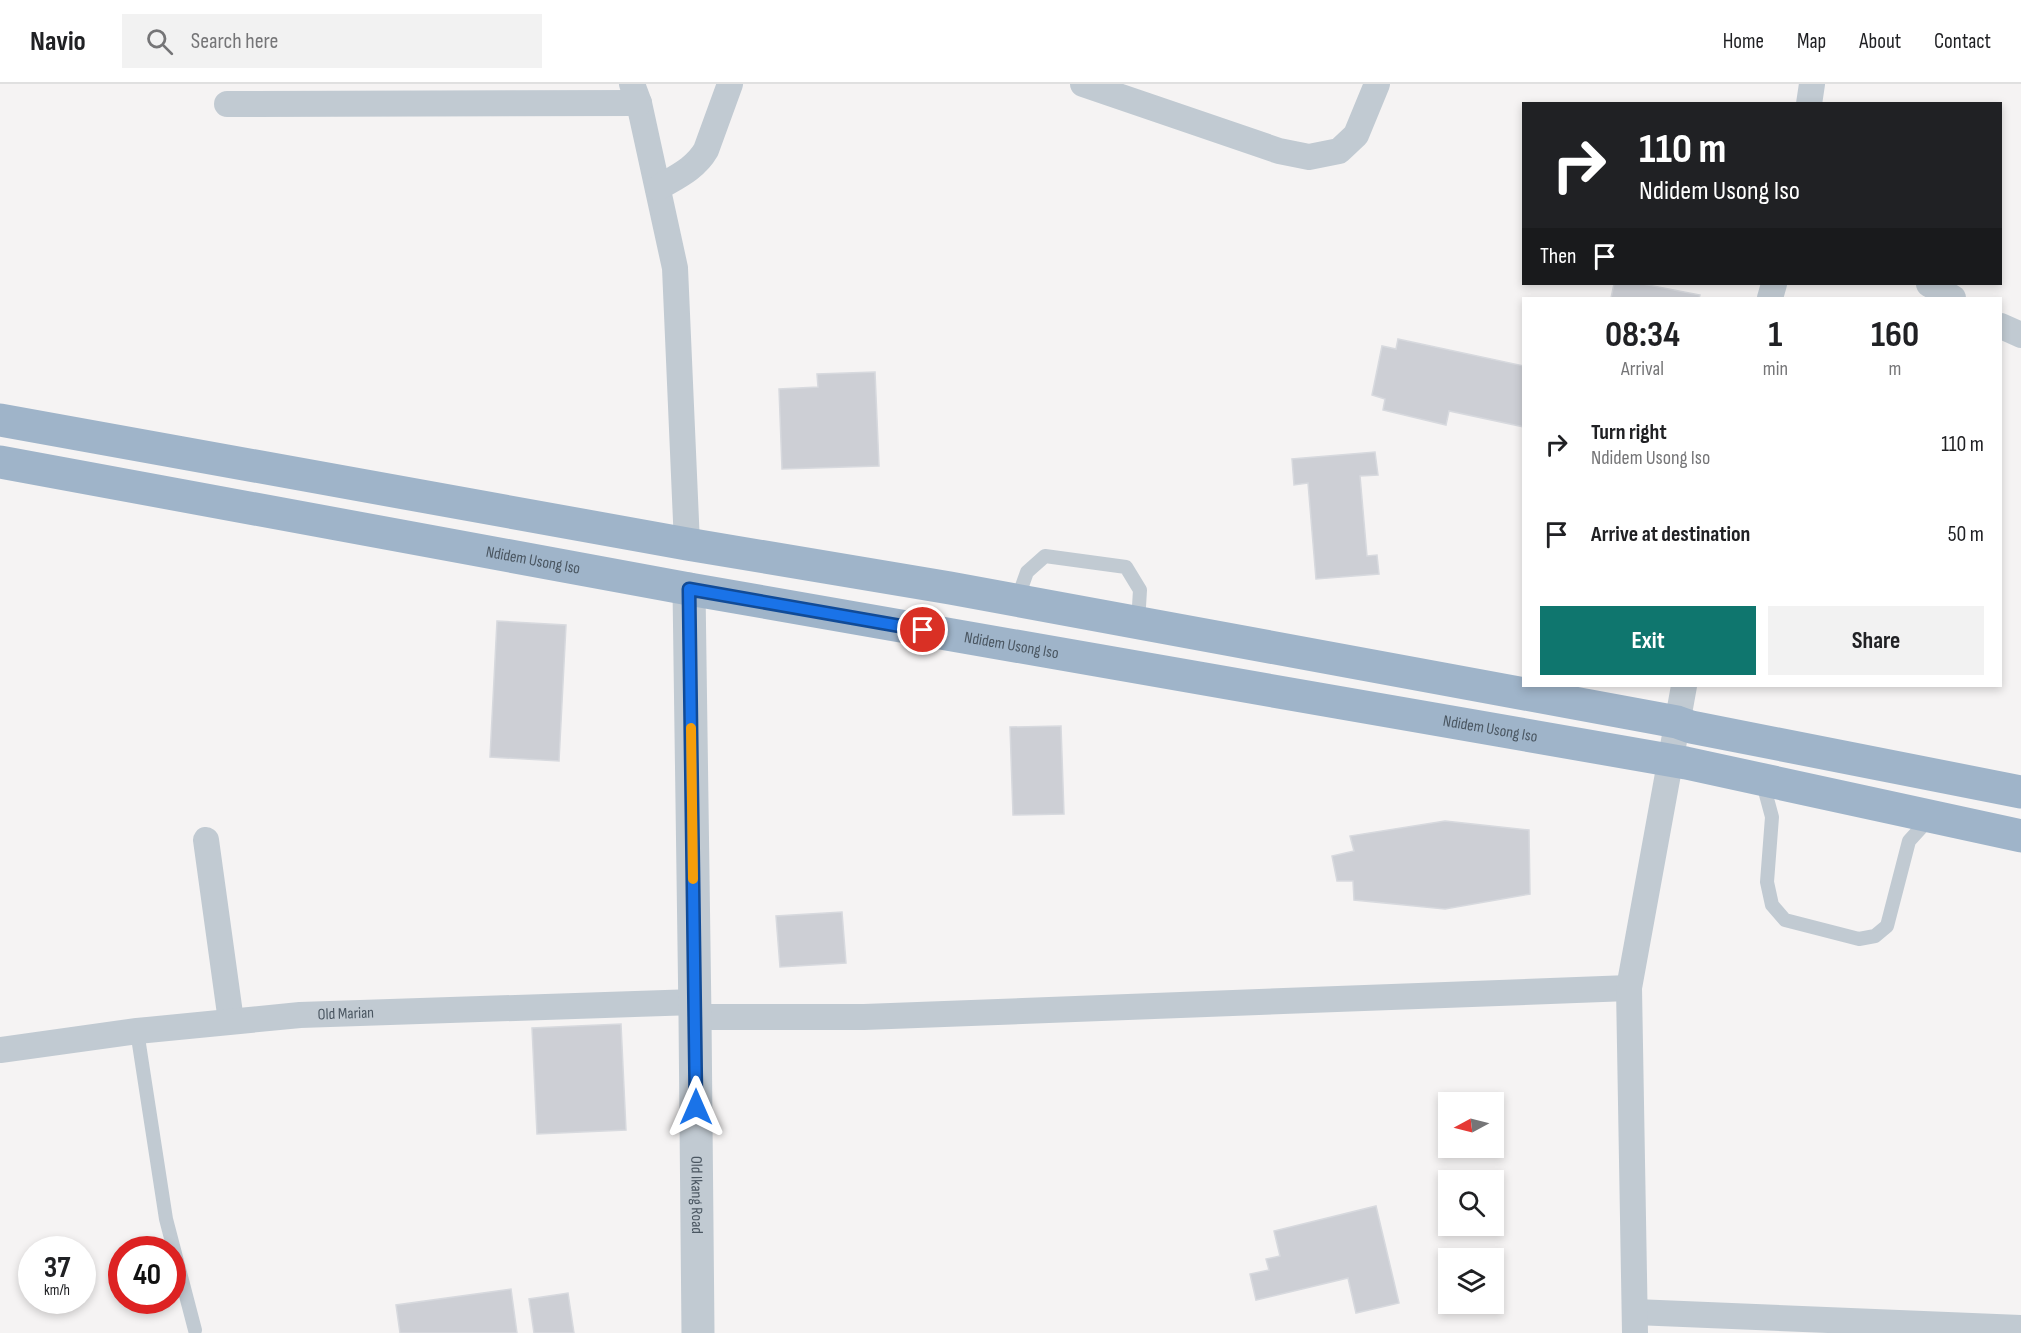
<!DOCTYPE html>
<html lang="en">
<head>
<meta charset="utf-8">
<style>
	body { margin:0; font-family:"Sofia Sans Condensed",sans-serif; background:#f2f2f2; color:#202124; height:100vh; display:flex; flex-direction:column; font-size:22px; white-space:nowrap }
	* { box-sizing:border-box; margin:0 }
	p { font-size:20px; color:#757577 }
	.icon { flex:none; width:33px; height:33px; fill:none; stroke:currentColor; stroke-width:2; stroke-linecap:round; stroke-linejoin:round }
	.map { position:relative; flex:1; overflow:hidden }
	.panel { position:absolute; left:1522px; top:213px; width:480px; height:390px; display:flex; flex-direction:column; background:#fff; border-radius:0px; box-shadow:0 3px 9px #0003 }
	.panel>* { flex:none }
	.guide { position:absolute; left:1522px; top:18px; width:480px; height:183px; border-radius:0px; box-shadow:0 3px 9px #0003; background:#202124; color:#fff; overflow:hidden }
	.needle { width:39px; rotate:263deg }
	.fabs { position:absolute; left:1438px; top:1008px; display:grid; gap:12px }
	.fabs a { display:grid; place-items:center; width:66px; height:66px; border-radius:0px; background:#fff; box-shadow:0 3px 9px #0003; font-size:30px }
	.speed { position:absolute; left:18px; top:1152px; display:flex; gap:12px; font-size:30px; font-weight:700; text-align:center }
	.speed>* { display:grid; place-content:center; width:78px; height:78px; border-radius:50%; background:#fff; box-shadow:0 3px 9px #0003; line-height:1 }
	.speed small { font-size:15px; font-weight:400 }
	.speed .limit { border:9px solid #d22; background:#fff; color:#111 }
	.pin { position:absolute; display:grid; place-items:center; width:51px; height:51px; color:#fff; margin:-26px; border:3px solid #fff; border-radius:50%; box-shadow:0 2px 6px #0007 }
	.me { position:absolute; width:66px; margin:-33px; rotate:0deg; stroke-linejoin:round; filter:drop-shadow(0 0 4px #0008) }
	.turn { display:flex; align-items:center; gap:21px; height:126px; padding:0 18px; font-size:27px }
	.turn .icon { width:78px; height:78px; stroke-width:2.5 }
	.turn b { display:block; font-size:42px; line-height:51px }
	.then { display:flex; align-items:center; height:57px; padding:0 18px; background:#0003; gap:12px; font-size:22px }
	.eta { display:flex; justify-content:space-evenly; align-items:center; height:102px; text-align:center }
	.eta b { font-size:36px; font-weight:700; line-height:42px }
	.action { display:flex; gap:12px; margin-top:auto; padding:12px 18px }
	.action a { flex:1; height:69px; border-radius:0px; background:#0f766e; color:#fff; font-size:24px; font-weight:700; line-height:69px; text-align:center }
	.action a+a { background:#f2f2f2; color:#202124 }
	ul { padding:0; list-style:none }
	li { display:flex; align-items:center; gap:18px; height:90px; padding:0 18px }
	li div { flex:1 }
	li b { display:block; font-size:22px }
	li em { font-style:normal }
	header { display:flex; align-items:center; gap:36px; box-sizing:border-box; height:84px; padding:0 30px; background:#fff; border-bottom:2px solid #e0e0e0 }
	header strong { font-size:28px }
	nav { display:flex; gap:33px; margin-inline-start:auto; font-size:21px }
	.search { width:420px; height:54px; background:#f2f2f2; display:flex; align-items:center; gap:15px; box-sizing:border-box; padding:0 21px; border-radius:0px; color:#757577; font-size:22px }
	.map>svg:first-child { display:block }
</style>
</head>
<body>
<header>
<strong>Navio</strong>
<div class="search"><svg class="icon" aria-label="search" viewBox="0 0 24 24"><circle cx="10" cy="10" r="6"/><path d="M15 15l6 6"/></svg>Search here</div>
<nav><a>Home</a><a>Map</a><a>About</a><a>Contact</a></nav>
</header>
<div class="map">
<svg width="2021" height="1249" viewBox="0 0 2021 1249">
	<rect width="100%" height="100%" fill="#f5f3f3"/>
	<!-- building -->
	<g fill="#cdcfd5" stroke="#d7d9de" stroke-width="1.5">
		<path d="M 1614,200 L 1643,200 L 1700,211 L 1699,214 L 1611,214 Z"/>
		<path d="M 1398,255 L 1524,282 L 1524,343 L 1449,327 L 1446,341 L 1383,326 L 1385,315 L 1372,311 L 1382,262 L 1396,265 Z"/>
		<path d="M 875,288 L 879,382 L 782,385 L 779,305 L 818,303 L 817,290 Z"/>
		<path d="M 1375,368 L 1378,391 L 1360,392 L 1367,472 L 1377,471 L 1379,490 L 1316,495 L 1308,399 L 1294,401 L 1292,375 Z"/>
		<path d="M 497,537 L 566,541 L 559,677 L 490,673 Z"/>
		<path d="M 1061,642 L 1064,730 L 1013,731 L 1010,643 Z"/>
		<path d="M 1445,737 L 1529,746 L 1530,810 L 1445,825 L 1354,816 L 1353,797 L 1337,797 L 1332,772 L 1354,767 L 1350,752 Z"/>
		<path d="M 842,828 L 846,879 L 780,883 L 776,832 Z"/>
		<path d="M 621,940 L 626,1046 L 537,1050 L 532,944 Z"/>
		<path d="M 1376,1122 L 1399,1219 L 1356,1229 L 1348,1194 L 1256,1216 L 1250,1190 L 1269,1186 L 1266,1175 L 1280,1172 L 1274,1147 Z"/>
		<path d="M 511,1205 L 517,1249 L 400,1249 L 396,1221 Z"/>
		<path d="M 568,1209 L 574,1249 L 534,1249 L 529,1215 Z"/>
	</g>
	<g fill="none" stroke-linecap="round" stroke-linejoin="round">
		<!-- service -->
		<g stroke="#c1cad2" stroke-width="14">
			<path d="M 1017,516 L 1027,488 L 1045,472 L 1126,483 L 1140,506 L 1138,539"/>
			<path d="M 1762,696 L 1772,733 L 1767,798 L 1772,821 L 1785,836 L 1859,855 L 1875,852 L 1887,842 L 1909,757 L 1929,735"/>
			<path d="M 137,947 L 166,1135 L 195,1246"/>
		</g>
		<!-- minor -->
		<g stroke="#c1cad2" stroke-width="26">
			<path d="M 632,0 L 639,19 L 675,184 L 687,460"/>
			<path d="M 1083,0 L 1279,67 L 1309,73 L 1339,67 L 1356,51 L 1377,0"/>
			<path d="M 227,20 L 639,19"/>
			<path d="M 1809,20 L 1812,0"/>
			<path d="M 658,104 C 676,93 695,85 706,66 L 730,0"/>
			<path d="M 1929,200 L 1953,214"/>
			<path d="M 1770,214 L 1774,200"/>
			<path d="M 2001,242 L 2021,251"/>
			<path d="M 206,756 L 231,937"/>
			<path d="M 695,933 L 864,933 L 1629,904"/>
			<path id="s1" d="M 0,966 L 137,947 L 300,931 L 695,918"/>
			<path d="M 1635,1228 L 2021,1244"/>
			<path d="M 1635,1249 L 1629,904 L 1684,602"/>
		</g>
		<!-- tertiary -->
		<path stroke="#c1cad2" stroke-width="33" id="s2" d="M 689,505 L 695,933 L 698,1249"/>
		<!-- trunk -->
		<g stroke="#9fb4c9" stroke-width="33">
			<path d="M 0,336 L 687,460 L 950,504 L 1677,638 L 1691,643 L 2021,708"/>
			<path id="s3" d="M 0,378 L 689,505 L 1686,679 L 2021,752"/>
		</g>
	</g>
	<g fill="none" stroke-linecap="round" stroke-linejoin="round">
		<!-- route casing -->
		<g stroke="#114b97" stroke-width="15">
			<path id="route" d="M 696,1023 L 689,505 L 923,546"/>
		</g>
		<!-- route -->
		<use href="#route" stroke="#1a73e8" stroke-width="10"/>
		<!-- slow -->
		<path stroke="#f59e0b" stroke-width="10" d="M 691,644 L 693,795"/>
	</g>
	<g text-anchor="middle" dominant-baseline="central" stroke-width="5" stroke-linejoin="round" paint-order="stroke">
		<!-- street labels -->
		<g font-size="16" fill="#4a5661" stroke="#fff">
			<text stroke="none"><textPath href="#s3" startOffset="542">Ndidem Usong Iso</textPath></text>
			<text stroke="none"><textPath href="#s3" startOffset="1028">Ndidem Usong Iso</textPath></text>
			<text stroke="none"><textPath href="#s3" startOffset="1514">Ndidem Usong Iso</textPath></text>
			<text stroke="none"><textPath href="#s1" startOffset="348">Old Marian</textPath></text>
			<text stroke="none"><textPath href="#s2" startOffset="606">Old Ikang Road</textPath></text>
		</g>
	</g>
</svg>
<div class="fabs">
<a><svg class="needle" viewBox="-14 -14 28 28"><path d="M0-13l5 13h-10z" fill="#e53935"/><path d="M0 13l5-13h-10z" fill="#757577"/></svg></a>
<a><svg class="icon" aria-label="search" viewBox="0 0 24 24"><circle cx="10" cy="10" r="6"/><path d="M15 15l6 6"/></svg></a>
<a><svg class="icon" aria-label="layers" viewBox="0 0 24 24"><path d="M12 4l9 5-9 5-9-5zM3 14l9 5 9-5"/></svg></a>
</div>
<div class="speed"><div>37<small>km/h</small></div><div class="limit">40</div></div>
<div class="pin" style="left:923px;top:546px;background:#d93025"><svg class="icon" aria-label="arrive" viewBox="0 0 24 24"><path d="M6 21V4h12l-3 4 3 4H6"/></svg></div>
<svg class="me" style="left:696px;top:1023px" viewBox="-20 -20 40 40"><path d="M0-17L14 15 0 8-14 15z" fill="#1a73e8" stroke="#fff" stroke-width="4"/></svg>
<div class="guide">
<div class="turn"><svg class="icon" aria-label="right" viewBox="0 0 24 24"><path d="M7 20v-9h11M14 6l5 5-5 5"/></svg><div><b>110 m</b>Ndidem Usong Iso</div></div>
<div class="then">Then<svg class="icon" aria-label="arrive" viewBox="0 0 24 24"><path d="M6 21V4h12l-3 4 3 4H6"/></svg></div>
</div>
<section class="panel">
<div class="eta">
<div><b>08:34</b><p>Arrival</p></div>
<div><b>1</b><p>min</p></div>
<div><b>160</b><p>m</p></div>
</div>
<ul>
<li><svg class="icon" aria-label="right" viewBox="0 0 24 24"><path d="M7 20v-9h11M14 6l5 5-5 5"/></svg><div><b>Turn right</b><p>Ndidem Usong Iso</p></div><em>110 m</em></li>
<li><svg class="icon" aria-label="arrive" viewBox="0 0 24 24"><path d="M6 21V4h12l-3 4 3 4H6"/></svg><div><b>Arrive at destination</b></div><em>50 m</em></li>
</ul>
<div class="action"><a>Exit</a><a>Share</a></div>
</section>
</div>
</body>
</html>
